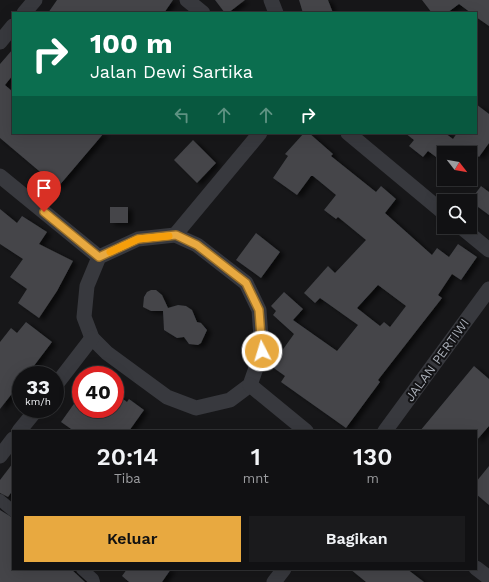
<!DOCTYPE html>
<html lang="id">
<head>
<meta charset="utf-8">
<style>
	body { margin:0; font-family:"Work Sans",sans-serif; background:#1a1a1c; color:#f1f3f6; height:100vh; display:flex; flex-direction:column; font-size:15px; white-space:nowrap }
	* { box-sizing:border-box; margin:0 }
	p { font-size:13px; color:#9c9da0 }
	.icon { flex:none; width:22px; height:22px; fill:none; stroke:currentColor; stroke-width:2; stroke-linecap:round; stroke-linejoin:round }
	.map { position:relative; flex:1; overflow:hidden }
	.sheet { position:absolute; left:12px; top:430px; width:465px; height:140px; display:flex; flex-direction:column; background:#111113; border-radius:0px; box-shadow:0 4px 16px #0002,0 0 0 1px #303133 }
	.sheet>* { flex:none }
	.hud { position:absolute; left:12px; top:12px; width:465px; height:122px; border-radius:0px; box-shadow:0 4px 16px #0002,0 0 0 1px #303133; background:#0b6e4f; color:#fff; overflow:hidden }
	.needle { width:26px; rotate:121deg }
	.controls { position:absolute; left:437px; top:146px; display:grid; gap:8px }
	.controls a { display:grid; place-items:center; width:40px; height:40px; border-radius:0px; background:#111113; box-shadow:0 4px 16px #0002,0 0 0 1px #303133; font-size:20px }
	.speed { position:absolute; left:12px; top:366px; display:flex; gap:8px; font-size:20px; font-weight:700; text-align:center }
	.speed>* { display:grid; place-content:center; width:52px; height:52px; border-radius:50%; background:#111113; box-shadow:0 4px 16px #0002,0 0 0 1px #303133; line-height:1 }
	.speed small { font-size:10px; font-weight:400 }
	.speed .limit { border:6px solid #d22; background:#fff; color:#111 }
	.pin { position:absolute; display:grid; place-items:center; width:34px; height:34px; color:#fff; margin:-41px -17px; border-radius:50% 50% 50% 0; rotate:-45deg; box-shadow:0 0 4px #0007 }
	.pin .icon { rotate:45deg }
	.me { position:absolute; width:44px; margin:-22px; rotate:355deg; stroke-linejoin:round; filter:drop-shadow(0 0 3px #0008) }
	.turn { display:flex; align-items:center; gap:14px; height:84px; padding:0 12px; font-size:18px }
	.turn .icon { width:52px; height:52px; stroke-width:2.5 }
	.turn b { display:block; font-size:28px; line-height:34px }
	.lanes { display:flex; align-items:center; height:38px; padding:0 12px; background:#0003; justify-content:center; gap:20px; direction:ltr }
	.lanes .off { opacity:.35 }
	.eta { display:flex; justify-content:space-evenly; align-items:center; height:68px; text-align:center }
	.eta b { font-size:24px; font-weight:600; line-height:28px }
	.primary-button { display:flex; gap:8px; margin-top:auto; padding:8px 12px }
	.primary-button a { flex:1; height:46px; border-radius:0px; background:#e8a940; color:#111; font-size:16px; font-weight:600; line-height:46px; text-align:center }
	.primary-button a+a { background:#1a1a1c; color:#f1f3f6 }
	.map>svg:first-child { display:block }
</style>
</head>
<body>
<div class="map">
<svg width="489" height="582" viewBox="0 0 489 582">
	<defs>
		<filter id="shadow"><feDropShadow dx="4.5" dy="2.5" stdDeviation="2" flood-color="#0009"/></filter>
	</defs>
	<rect width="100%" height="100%" fill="#171719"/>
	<!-- building -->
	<g fill="#444549" fill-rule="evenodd" filter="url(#shadow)">
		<path d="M 57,0 L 173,0 L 164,13 L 48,13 Z"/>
		<path d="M 215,0 L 245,0 L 228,13 L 225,13 Z"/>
		<path d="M 299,0 L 328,0 L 333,13 L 303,13 Z"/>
		<path d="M 422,0 L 489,0 L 489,26 L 476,17 L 476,13 L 471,13 L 459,4 L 447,13 L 432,13 Z"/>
		<path d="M 13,49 L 13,75 L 5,85 L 13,92 L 13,133 L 104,133 L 58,187 L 0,138 L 0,64 Z"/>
		<path d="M 476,104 L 489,114 L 489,143 L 479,157 L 474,153 L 444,153 L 444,163 L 428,151 L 423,157 L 409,146 L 414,140 L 405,133 L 445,133 L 453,139 L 457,133 L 476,133 Z"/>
		<path d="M 304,133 L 309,133 L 333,154 L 331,156 L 376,192 L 381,186 L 396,199 L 385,213 L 432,255 L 437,248 L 449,257 L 458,244 L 477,257 L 461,280 L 452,274 L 438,295 L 442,298 L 378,380 L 380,382 L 346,428 L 281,382 L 285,376 L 271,366 L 294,334 L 273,315 L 276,311 L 271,306 L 284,292 L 303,309 L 293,320 L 337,351 L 358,325 L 320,298 L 315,303 L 304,293 L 328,266 L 335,273 L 366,240 L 338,217 L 336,219 L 324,210 L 336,195 L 313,176 L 311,176 L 297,195 L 273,178 L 288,156 L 285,154 ZM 378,285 L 406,306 L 390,327 L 384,322 L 380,326 L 357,308 Z"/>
		<path d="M 193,140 L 216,163 L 197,183 L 174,160 Z"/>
		<path d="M 481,186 L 489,192 L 489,215 L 470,201 Z"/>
		<rect x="110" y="207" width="18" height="16"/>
		<path d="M 0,209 L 17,223 L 22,216 L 47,232 L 39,244 L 73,261 L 57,291 L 39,318 L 18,303 L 27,289 L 10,277 L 23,259 L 0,244 Z"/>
		<path d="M 256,233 L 280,252 L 261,278 L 236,260 Z"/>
		<path d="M 151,290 L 156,290 L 162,295 L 168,308 L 178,305 L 186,306 L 192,310 L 197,322 L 201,323 L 207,330 L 201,343 L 198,345 L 189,344 L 184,337 L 177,338 L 164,330 L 163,311 L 151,311 L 143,307 L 144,297 L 147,292 Z"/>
		<path d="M 26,322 L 52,342 L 27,375 L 21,375 L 21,382 L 0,409 L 0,342 L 11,328 L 17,333 Z"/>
		<path d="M 474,366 L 489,379 L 489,426 L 476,441 L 476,431 L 420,431 Z"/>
		<path d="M 115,393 L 127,402 L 129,399 L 144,410 L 129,431 L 74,431 L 61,422 L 81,394 L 81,409 L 115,409 Z"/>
		<path d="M 13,463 L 13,490 L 8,497 L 0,493 L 0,480 Z"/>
		<path d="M 489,466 L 489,505 L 476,494 L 476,482 Z"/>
		<path d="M 0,510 L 13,518 L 13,569 L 71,569 L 85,582 L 0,582 Z"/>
		<path d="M 127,569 L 171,569 L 162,582 L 129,582 L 122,576 Z"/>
		<path d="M 350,569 L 407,569 L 424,582 L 366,582 Z"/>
	</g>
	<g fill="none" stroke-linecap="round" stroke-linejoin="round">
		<!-- minor -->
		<g stroke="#38393e" stroke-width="12">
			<path d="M 0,500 L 13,511"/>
			<path d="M 82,569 L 93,579 L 94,582"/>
		</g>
		<!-- tertiary -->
		<g stroke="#38393e" stroke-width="15">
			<path d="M 187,0 L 203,13"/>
			<path d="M 271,0 L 276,13"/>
			<path d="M 24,13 L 35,0"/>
			<path d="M 0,42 L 13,26"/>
			<path d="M 348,133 L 444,213"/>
			<path d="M 0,176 L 99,257"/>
			<path d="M 461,227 L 489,250"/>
			<path d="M 175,235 L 197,245 L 246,283 L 259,310 L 262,351 L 250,385 L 230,400 L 196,408 L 167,397 L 107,353 L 92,338 L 84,317 L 87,286 L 99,257 L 138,239 Z"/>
			<path d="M 175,235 L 260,133"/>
			<path d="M 250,385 L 306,431"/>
			<path d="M 55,386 L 92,338"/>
			<path d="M 19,431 L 37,409"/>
			<path d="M 385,431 L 489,289"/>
			<path d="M 0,456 L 13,439"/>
			<path d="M 476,568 L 489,578"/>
			<path d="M 274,582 L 284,569"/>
		</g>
	</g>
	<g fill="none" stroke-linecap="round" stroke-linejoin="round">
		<!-- route casing -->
		<g stroke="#976e2a" stroke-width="10">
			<path id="route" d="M 44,212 L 99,257 L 138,239 L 176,235 L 197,245 L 246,283 L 259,310 L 262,351"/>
		</g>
		<!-- route -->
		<use href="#route" stroke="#e8a940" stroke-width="7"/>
		<!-- slow -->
		<path stroke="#f59e0b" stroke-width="7" d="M 110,252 L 138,239 L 169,236"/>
	</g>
	<g text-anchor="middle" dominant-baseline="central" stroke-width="4" stroke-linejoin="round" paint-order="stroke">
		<!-- street labels -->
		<g font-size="13" fill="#aaafb8" stroke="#121214">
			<text transform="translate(437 360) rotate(-54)">JALAN PERTIWI</text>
		</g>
	</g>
</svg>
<div class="controls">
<a><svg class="needle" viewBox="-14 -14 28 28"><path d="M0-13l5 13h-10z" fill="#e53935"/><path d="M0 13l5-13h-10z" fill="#9c9da0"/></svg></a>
<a><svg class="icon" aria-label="search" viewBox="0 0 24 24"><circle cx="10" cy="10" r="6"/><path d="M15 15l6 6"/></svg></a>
</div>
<div class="speed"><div>33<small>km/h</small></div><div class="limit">40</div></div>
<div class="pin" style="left:44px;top:212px;background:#d93025"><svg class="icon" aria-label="arrive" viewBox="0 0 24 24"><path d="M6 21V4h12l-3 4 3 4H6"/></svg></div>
<svg class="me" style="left:262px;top:351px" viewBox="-20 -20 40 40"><circle r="17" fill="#e8a940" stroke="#fff" stroke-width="3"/><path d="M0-11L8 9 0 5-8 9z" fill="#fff"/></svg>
<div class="hud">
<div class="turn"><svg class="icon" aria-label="right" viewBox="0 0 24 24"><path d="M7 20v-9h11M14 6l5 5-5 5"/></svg><div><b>100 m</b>Jalan Dewi Sartika</div></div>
<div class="lanes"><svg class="icon off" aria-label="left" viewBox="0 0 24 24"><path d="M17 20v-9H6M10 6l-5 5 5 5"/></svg><svg class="icon off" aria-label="ahead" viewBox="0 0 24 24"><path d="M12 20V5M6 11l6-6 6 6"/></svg><svg class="icon off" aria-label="ahead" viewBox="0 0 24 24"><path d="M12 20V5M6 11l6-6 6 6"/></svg><svg class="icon" aria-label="right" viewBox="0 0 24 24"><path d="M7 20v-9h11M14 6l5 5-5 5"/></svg></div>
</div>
<section class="sheet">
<div class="eta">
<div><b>20:14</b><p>Tiba</p></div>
<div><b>1</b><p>mnt</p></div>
<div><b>130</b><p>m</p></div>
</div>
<div class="primary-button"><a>Keluar</a><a>Bagikan</a></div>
</section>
</div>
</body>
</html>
